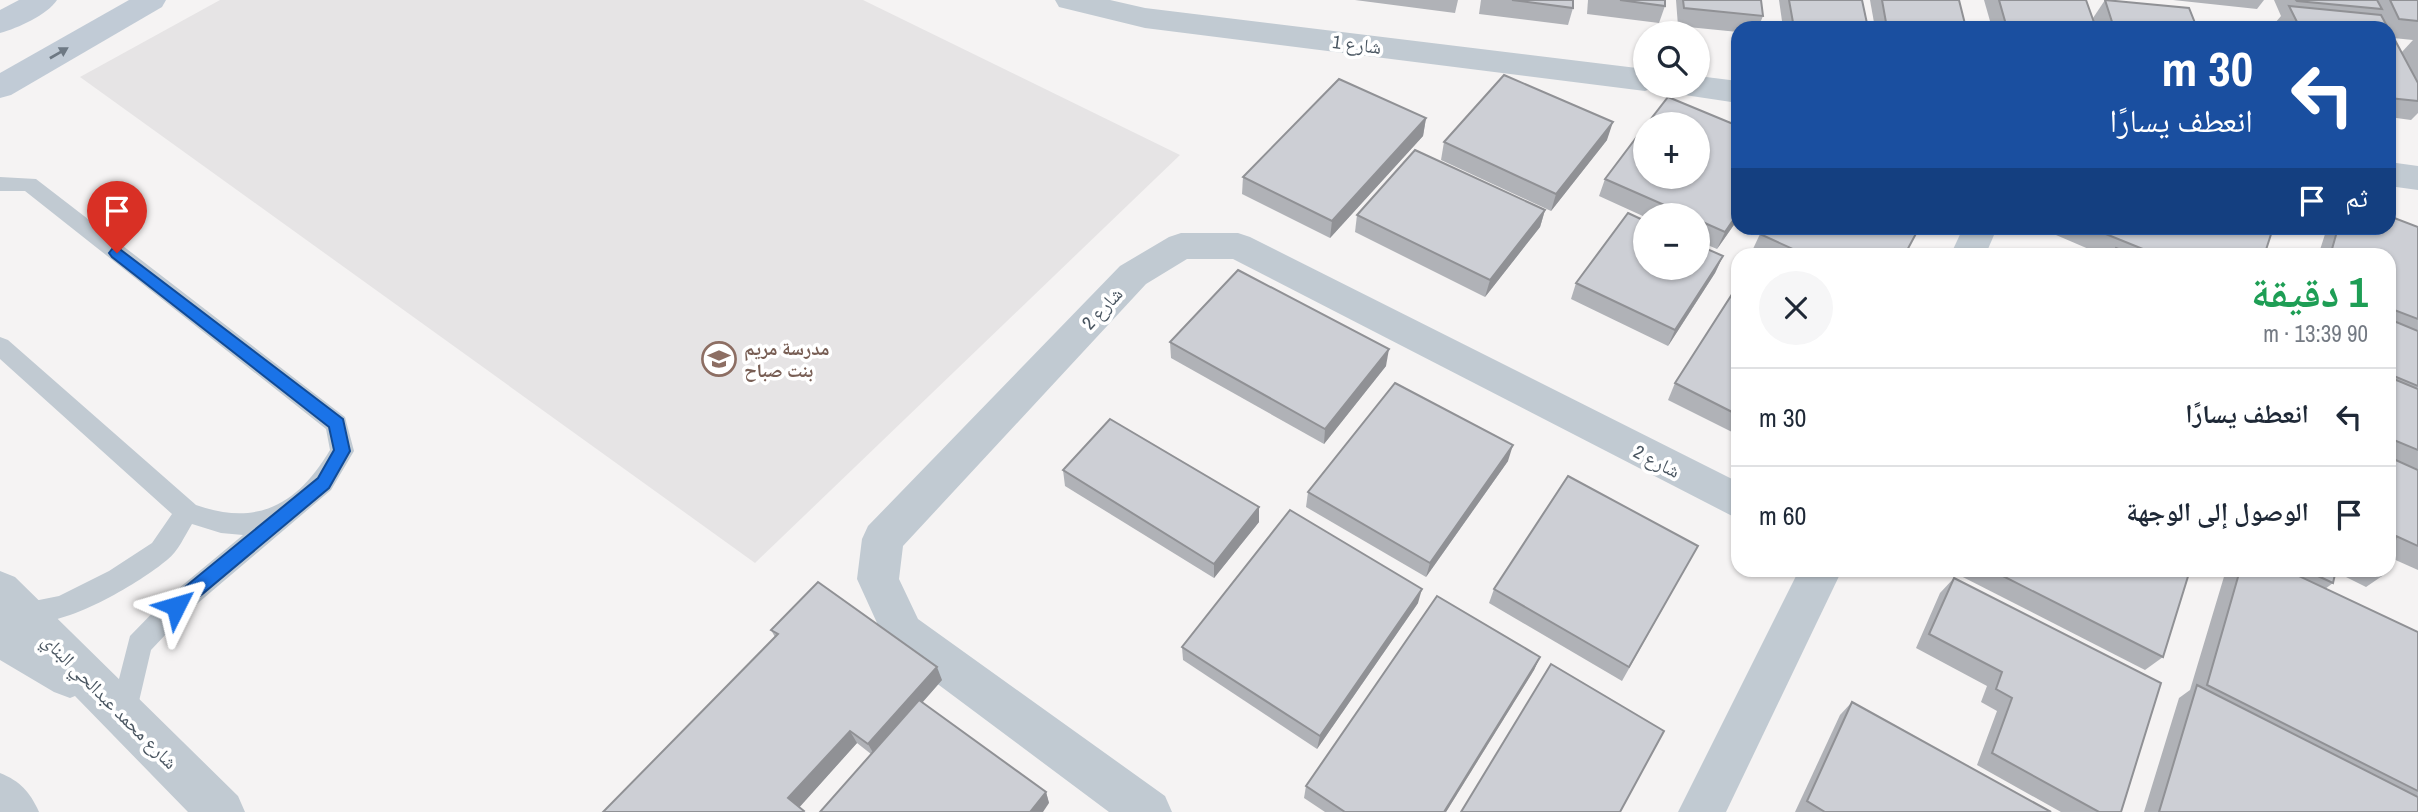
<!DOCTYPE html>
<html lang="ar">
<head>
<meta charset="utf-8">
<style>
	body { margin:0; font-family:"Archivo Narrow","Noto Naskh Arabic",sans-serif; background:#f6f6f7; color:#1f2937; direction:rtl; height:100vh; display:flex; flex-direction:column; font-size:26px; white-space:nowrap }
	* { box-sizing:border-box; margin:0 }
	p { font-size:23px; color:#747a83 }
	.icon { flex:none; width:38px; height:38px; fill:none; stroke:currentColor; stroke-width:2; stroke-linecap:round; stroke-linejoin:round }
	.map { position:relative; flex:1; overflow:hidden; direction:ltr }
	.panel { position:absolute; left:1731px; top:248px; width:665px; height:329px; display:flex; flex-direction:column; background:#fff; border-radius:21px; box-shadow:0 2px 5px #0004; direction:rtl }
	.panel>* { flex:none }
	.guide { position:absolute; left:1731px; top:21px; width:665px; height:214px; border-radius:21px; box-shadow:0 2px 5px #0004; direction:rtl; background:#1a4fa0; color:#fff; overflow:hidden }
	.controls { position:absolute; left:1633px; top:21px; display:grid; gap:14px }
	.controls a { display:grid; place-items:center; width:77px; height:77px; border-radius:50%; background:#fff; box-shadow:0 2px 5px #0004; font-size:35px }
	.pin { position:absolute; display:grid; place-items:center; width:60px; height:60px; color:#fff; margin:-72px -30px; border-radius:50% 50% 50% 0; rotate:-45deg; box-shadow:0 0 7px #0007 }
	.pin .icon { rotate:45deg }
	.me { position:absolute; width:77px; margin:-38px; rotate:50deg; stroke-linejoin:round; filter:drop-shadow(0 0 5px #0008) }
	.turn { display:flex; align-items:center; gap:24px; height:147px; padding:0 28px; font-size:32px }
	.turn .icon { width:91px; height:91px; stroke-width:2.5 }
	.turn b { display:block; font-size:49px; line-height:60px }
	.then { display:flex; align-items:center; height:66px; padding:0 28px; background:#0003; gap:14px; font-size:26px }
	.round { display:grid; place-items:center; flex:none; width:74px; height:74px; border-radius:37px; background:#f6f6f7 }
	.overview { display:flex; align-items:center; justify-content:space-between; height:119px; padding:0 28px }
	h1 { font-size:42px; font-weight:700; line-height:52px; color:#1e9e55 }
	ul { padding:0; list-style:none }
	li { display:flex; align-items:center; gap:21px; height:98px; padding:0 28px; border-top:2px solid #e0e1e3 }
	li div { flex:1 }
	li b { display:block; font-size:26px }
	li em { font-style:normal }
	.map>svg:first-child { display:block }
</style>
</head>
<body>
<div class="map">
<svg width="2418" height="812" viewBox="0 0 2418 812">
	<rect width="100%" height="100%" fill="#f5f3f3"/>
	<!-- education -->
	<path fill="#e6e4e5" d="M 220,0 L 863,0 L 1180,155 L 755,563 L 80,77 Z"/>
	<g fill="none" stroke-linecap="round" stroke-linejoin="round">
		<!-- service -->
		<path fill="#c1cad2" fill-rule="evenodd" d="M 0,177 L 36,179 L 345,417 L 354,451 L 331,490 L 185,614 L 151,650 L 136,714 L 132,723 L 123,727 L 114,723 L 110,714 L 130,636 L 167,598 L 243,535 L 221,533 L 192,524 C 185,535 178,552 167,560 C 137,585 53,635 14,621 L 10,613 L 14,605 L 59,596 L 109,571 L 152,543 L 172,514 L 0,359 L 0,337 L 8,340 L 196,505 C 258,527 298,504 330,450 L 326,429 L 25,191 L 0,191 Z"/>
		<!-- minor -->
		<g fill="#c1cad2" fill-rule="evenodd">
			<path d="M 1055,0 L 1110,0 L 1145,8 L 1645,69 L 1645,86 L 1657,86 L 1645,91 L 1145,28 L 1059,7 Z"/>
			<path d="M 1698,76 L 1738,81 L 1738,103 L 1678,94 L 1673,86 L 1698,86 Z"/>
			<path d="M 2389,162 L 2418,166 L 2418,190 L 2389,186 Z"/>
			<path d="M 1963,228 L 1997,228 L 1985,256 L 1950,256 Z"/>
			<path d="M 1181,233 L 1238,233 L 1250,237 L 1738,482 L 1738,519 L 1233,259 L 1187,259 L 1146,284 L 903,546 L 899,579 L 918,619 L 1165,796 L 1172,812 L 1109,812 L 888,647 L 857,579 L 862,539 L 868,526 L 1120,266 L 1169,237 Z"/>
			<path d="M 1799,570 L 1842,570 L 1726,812 L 1678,812 Z"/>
		</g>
		<!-- tertiary -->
		<g fill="#c1cad2" fill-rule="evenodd">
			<path d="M 0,571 L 15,577 L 238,796 L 245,812 L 188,812 L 75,696 L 70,698 L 54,692 L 0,660 Z"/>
			<path d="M 0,773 C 20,781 30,792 39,812 L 0,812 Z"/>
		</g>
		<!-- secondary -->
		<g fill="#c1cbd6" fill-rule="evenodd">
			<path d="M 19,0 L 57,0 C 47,15 18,28 0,33 L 0,10 Z"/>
			<path d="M 129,0 L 166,0 L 162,7 L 11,95 L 0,98 L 0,73 Z"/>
		</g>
	</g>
	<!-- wall -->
	<g fill="#b0b2b7" fill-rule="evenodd">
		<path d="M 1355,0 L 1458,0 L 1455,13 Z"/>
		<path d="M 1481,0 L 1573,0 L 1573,8 L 1568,25 L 1479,14 Z"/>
		<path d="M 1588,0 L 1665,0 L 1665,6 L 1659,23 L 1587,14 Z"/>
		<path d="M 1676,0 L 1761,0 L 1763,16 L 1758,28 L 1738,28 L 1738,32 L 1678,26 Z"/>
		<path d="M 1779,0 L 1862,0 L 1868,28 L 1783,28 Z"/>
		<path d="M 1870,0 L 1959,0 L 1966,28 L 1875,28 Z"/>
		<path d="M 1984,0 L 2086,0 L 2096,28 L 1992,28 Z"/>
		<path d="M 2105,0 L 2197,28 L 2096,28 L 2093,18 Z"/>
		<path d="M 2173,0 L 2264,0 L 2257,9 Z"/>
		<path d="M 2274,0 L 2418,0 L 2418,113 L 2411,120 L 2389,117 L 2389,28 L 2277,28 L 2275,23 L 2281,16 ZM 2393,38 L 2413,40 L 2401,53 Z"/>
		<path d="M 1426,118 L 1423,136 L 1330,238 L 1242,194 L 1243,177 Z"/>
		<path d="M 1738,126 L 1738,219 L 1717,249 L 1698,241 L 1698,215 L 1645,215 L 1645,217 L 1599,196 L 1605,179 Z"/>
		<path d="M 1607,140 L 1551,211 L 1441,160 L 1444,142 Z"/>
		<path d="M 1545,210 L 1540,227 L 1485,297 L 1355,232 L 1357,215 Z"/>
		<path d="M 2418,227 L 2418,570 L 2391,558 L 2389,567 L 2389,256 L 2318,256 L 2327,228 Z"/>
		<path d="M 2060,228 L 2273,228 L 2264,256 L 2105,256 L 2056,235 Z"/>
		<path d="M 1760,234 L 1904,256 L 1761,256 L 1752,251 Z"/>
		<path d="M 1723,256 L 1715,273 L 1668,346 L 1571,299 L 1576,283 Z"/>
		<path d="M 1738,285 L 1738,435 L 1668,400 L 1675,383 Z"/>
		<path d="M 1170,342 L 1386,366 L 1324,444 L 1171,358 Z"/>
		<path d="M 1508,461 L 1426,577 L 1306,507 L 1308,492 Z"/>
		<path d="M 1063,470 L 1259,522 L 1214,578 L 1065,486 Z"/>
		<path d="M 1698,546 L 1622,681 L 1489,603 L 1494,589 Z"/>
		<path d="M 1949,570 L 2190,570 L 2163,657 L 2145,670 Z"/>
		<path d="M 2226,570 L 2388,570 L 2388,572 L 2366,587 L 2336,572 L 2333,583 L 2325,589 L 2418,632 L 2418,812 L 2144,812 L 2179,698 L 2190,690 Z"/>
		<path d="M 1954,578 L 2121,812 L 2061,812 L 1977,765 L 1997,711 L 1981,702 L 1987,686 L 1916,648 L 1940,593 Z"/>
		<path d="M 1418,603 L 1317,749 L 1183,660 L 1182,647 Z"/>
		<path d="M 771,630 L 942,680 L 922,703 L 1046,792 L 1049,803 L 871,754 L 857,743 L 799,807 L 805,812 L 603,812 L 775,637 Z"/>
		<path d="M 1540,657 L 1534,670 L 1446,812 L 1325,812 L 1304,798 L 1306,786 Z"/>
		<path d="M 1852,702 L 2051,812 L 1795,812 L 1840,715 Z"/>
	</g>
	<!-- shaded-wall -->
	<g fill="#909195">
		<path d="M 1426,118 L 1423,136 L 1330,238 L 1332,221 Z"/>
		<path d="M 1613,122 L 1607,140 L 1551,211 L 1556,194 Z"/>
		<path d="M 1545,210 L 1540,227 L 1485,297 L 1490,280 Z"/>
		<path d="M 1738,213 L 1738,219 L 1717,249 L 1725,232 Z"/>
		<path d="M 1723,256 L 1715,273 L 1668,346 L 1675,330 Z"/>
		<path d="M 1389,349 L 1386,366 L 1324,444 L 1325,429 Z"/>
		<path d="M 1513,445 L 1508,461 L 1426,577 L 1430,563 Z"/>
		<path d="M 1259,507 L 1259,522 L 1214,578 L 1214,564 Z"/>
		<path d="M 1422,589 L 1418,603 L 1317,749 L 1320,736 Z"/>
		<path d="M 1540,657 L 1534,670 L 1446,812 L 1444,812 Z"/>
		<path d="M 937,667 L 942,680 L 875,756 L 868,744 Z"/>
		<path d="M 850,731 L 857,743 L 797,810 L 788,798 Z"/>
		<path d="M 1046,792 L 1049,803 L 1043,812 L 1030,812 Z"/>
	</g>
	<!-- building -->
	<g fill="#cdcfd5" stroke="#909195" stroke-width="2">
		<path d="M 1512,0 L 1573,0 L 1573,8 Z"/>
		<path d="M 1620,0 L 1665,0 L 1665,6 Z"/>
		<path d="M 1683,0 L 1761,0 L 1763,16 L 1684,8 Z"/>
		<path d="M 1789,0 L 1862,0 L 1868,28 L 1794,28 Z"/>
		<path d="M 1882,0 L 1959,0 L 1966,28 L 1887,28 Z"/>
		<path d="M 1999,0 L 2086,0 L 2096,28 L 2007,28 Z"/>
		<path d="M 2105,0 L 2189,8 L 2197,28 L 2114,28 Z"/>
		<path d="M 2296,0 L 2377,0 L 2382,9 L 2297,1 Z"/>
		<path d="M 2390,0 L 2418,0 L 2418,21 L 2399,19 Z"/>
		<path d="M 2289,6 L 2381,15 L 2388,28 L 2300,28 Z"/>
		<path d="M 2389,29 L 2418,83 L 2418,101 L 2389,98 Z"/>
		<path d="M 1504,75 L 1613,122 L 1556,194 L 1444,142 Z"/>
		<path d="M 1339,79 L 1426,118 L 1332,221 L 1243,177 Z"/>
		<path d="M 1668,97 L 1738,126 L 1738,213 L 1725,232 L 1698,220 L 1698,215 L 1687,215 L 1605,179 L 1645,126 L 1645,177 L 1698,177 L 1698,124 L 1647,124 Z"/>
		<path d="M 1415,150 L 1545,210 L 1490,280 L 1357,215 Z"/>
		<path d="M 1628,213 L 1645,221 L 1645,268 L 1698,268 L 1698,245 L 1723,256 L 1675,330 L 1576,283 Z"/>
		<path d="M 2389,216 L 2418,227 L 2418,319 L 2389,308 L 2389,256 L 2330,256 L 2338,228 L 2389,228 Z"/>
		<path d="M 1764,228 L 1919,228 L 1904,256 L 1808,256 L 1760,234 Z"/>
		<path d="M 2091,228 L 2273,228 L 2264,256 L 2160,256 Z"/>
		<path d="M 2116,248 L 2135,256 L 2113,256 Z"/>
		<path d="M 1238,270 L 1389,349 L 1325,429 L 1170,342 Z"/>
		<path d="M 1738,285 L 1738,415 L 1675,383 Z"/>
		<path d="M 2389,319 L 2418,331 L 2418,386 L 2389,374 Z"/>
		<path d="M 2389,377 L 2418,389 L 2418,450 L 2389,438 Z"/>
		<path d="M 1395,383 L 1513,445 L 1430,563 L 1308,492 Z"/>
		<path d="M 1110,419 L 1259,507 L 1214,564 L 1063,470 Z"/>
		<path d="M 2389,457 L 2418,470 L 2418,546 L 2396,536 L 2389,567 Z"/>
		<path d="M 1568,476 L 1698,546 L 1629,667 L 1494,589 Z"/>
		<path d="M 1290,510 L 1422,589 L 1320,736 L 1182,647 Z"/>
		<path d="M 1991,570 L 2190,570 L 2163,657 Z"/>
		<path d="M 2240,570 L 2286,570 L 2418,632 L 2418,791 L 2207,685 Z"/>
		<path d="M 2305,570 L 2336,570 L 2333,583 Z"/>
		<path d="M 1954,578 L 2161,683 L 2121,812 L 2099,812 L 1992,753 L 2012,698 L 1996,689 L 2002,672 L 1929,634 Z"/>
		<path d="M 818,582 L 937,667 L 868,744 L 850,731 L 788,798 L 804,811 L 803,812 L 603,812 L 778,634 L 771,630 Z"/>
		<path d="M 1437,596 L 1540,657 L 1444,812 L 1345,812 L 1306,786 Z"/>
		<path d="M 1551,664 L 1664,731 L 1620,812 L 1461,812 Z"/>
		<path d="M 2197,685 L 2418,797 L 2418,812 L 2159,812 Z"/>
		<path d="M 919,700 L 1046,792 L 1030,812 L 820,812 Z"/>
		<path d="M 1852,702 L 2051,812 L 1825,812 L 1807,801 Z"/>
	</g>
	<!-- one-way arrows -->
	<defs><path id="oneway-solid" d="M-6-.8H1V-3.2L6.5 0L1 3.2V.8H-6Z" transform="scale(1.75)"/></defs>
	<use fill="#6e7984" href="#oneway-solid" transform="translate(59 53) rotate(-30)"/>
	<!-- route -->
	<path fill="#1a73e8" stroke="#114b97" stroke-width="2" d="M 117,247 L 343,419 L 350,451 L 329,488 L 182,611 L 176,613 L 169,611 L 167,606 L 169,600 L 318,478 L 334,450 L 329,427 L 112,257 L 109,253 L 112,249 Z"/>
	<!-- icons -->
	<defs>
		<g id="school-ring" transform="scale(1.75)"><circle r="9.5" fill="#fff" stroke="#8d6e63" stroke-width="1.5"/><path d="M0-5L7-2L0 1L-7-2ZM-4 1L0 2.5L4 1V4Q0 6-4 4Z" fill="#8d6e63"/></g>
	</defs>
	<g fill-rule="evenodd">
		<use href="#school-ring" x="719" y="359"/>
	</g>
	<g text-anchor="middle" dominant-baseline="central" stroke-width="7" stroke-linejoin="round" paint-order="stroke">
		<!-- street labels -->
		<g font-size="19" fill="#4a5661" stroke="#fff">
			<text transform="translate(1357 44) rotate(7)">شارع 1</text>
			<text transform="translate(1102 308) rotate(-47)">شارع 2</text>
			<text transform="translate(1657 461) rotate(27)">شارع 2</text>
			<text transform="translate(110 701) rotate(45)">شارع محمد عبدالحي البناي</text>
		</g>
		<!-- education labels -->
		<g font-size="19" font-weight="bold" fill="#785e54" stroke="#fff" text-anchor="start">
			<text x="744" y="348">مدرسة مريم<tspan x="744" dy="22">بنت صباح</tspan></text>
		</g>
	</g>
</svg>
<div class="controls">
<a><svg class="icon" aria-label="search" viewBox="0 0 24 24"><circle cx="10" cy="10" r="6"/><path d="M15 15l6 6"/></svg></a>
<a>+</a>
<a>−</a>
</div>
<div class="pin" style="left:117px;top:253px;background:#d93025"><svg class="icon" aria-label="arrive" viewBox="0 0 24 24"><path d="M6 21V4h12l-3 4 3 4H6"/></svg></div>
<svg class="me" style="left:176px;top:606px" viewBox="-20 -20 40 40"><path d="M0-17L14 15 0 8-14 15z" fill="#1a73e8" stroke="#fff" stroke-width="4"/></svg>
<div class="guide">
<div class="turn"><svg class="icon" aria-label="left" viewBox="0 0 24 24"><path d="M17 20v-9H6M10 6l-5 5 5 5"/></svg><div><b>30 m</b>انعطف يسارًا</div></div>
<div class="then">ثم<svg class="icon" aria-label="arrive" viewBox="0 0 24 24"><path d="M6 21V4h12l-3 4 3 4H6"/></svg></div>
</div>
<section class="panel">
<div class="overview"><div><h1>1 دقيقة</h1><p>90 m · 13:39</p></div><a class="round"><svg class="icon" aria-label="close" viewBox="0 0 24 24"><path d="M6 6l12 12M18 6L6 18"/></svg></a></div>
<ul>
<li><svg class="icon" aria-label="left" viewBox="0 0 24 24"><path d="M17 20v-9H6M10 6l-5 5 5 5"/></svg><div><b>انعطف يسارًا</b></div><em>30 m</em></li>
<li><svg class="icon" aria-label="arrive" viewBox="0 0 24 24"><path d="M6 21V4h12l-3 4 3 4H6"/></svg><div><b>الوصول إلى الوجهة</b></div><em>60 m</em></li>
</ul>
</section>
</div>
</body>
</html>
